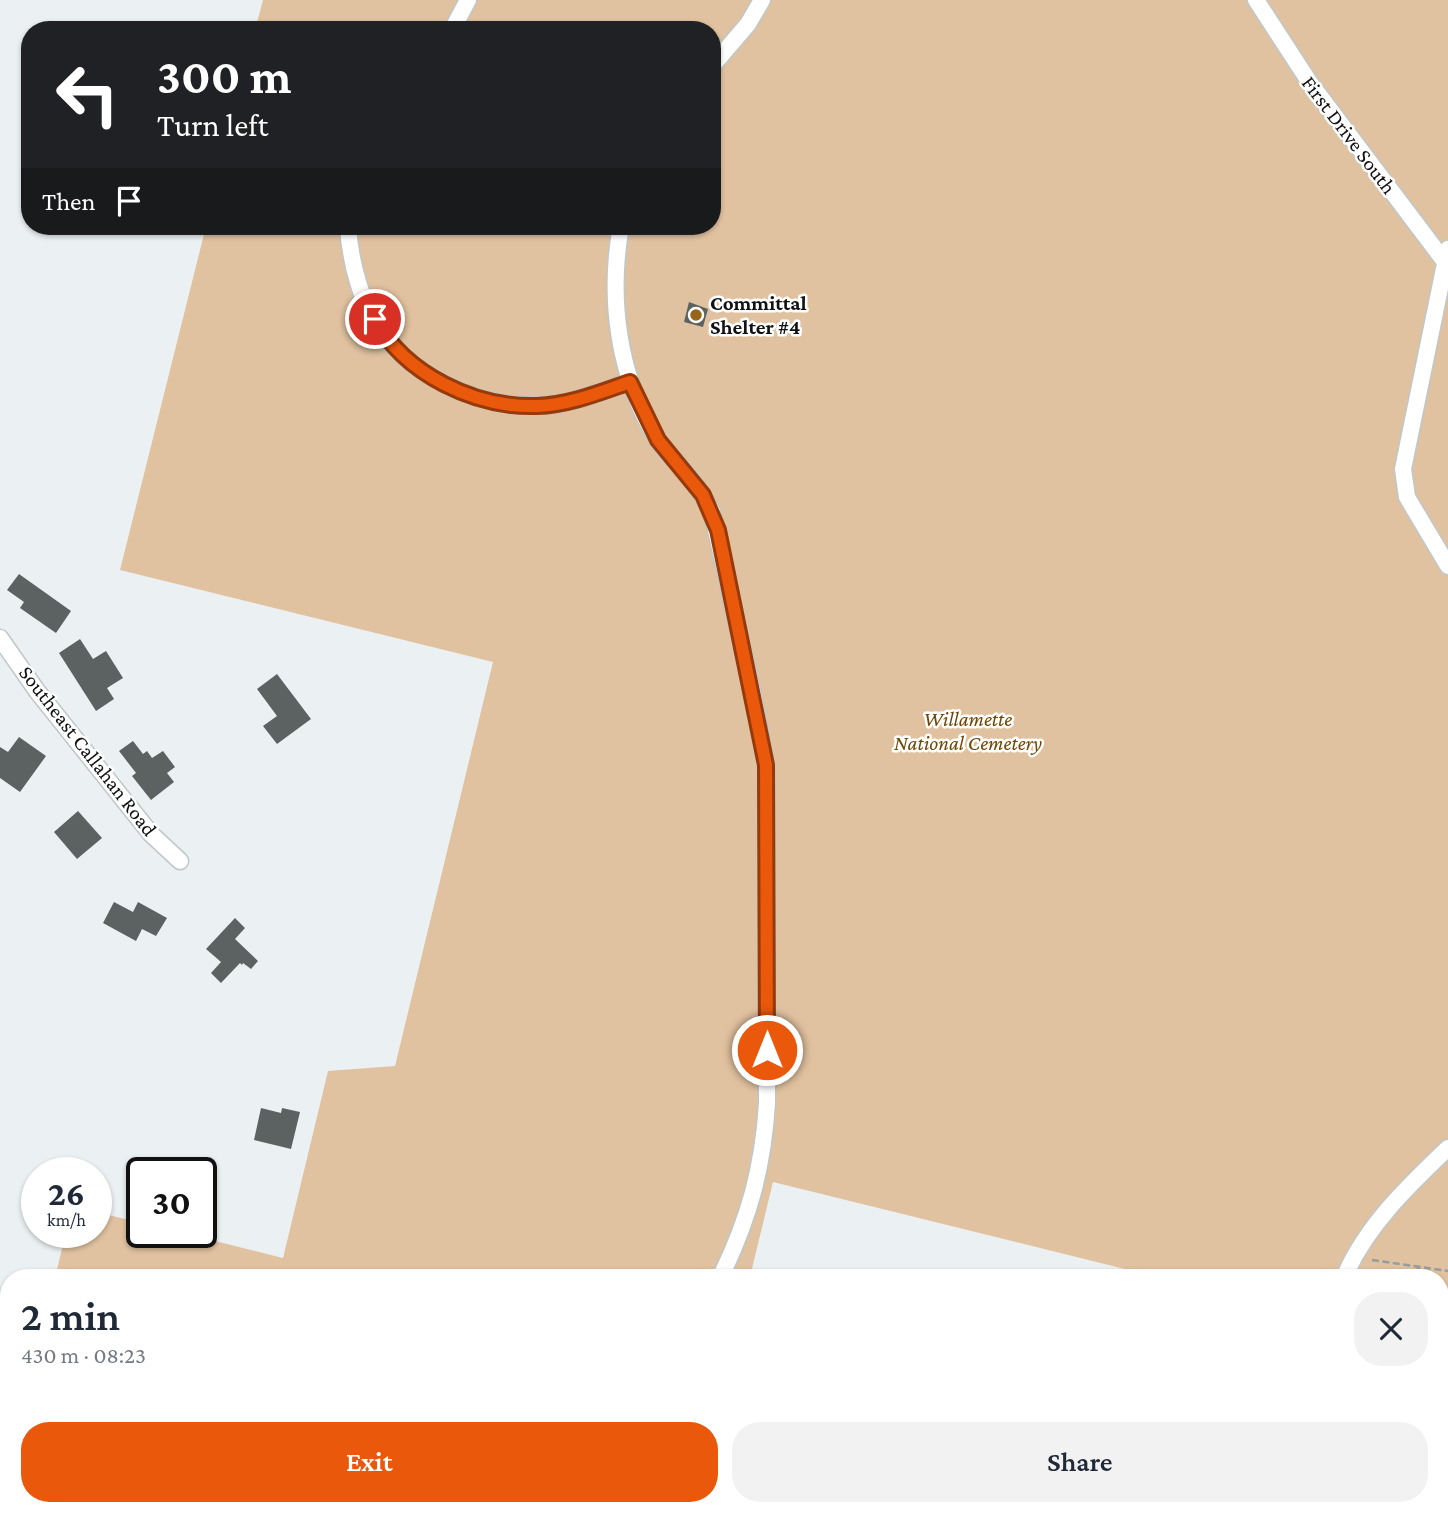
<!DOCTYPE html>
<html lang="en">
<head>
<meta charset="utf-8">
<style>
	body { margin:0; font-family:"Crimson Pro",serif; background:#f2f2f3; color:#1f2937; height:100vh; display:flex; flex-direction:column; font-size:26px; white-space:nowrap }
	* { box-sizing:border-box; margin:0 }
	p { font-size:23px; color:#747a83 }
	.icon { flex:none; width:38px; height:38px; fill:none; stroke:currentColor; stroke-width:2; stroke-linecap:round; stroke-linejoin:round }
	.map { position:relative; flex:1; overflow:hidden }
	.panel { position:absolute; left:0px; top:1269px; width:1449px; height:247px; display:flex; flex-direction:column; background:#fff; border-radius:28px 28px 0 0; box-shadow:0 2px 5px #0004 }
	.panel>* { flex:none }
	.top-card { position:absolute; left:21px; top:21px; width:700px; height:214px; border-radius:28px; box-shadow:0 2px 5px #0004; background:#202124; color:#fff; overflow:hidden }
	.speed { position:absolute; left:21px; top:1157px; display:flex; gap:14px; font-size:35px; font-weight:700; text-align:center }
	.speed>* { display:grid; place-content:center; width:91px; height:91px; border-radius:50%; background:#fff; box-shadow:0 2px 5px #0004; line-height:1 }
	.speed small { font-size:18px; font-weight:400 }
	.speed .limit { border:4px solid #111; border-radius:10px; background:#fff; color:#111 }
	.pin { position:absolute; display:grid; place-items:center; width:60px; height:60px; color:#fff; margin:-30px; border:4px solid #fff; border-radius:50%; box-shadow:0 2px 7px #0007 }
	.me { position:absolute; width:77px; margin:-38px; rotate:0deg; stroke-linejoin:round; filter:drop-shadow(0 0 5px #0008) }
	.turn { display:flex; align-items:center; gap:24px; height:147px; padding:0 21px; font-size:32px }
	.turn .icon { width:91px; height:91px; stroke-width:2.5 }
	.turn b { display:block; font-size:49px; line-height:60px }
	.then { display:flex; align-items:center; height:66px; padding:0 21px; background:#0003; gap:14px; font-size:26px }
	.round { display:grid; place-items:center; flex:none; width:74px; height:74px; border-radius:28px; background:#f2f2f3 }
	.summary { display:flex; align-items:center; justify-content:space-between; height:119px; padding:0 21px }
	h1 { font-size:42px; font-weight:600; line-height:52px }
	.cta { display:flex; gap:14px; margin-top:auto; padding:14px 21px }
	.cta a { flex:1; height:80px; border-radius:28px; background:#ea580c; color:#fff; font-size:28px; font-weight:600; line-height:80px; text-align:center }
	.cta a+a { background:#f2f2f3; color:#1f2937 }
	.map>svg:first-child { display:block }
</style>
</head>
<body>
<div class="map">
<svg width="1448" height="1515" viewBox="0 0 1448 1515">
	<rect width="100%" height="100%" fill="#ebf1f2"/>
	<!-- green -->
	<g fill="#e1c2a0">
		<path d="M 263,0 L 1448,0 L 1448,1515 L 1156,1515 L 1158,1507 L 1440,1507 L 1440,1278 L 1157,1277 L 773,1182 L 750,1277 L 55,1278 L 66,1232 L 96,1232 L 96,1212 L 142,1223 L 142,1232 L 179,1232 L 283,1258 L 328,1071 L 395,1066 L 493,662 L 120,570 L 206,226 L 712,226 L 712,30 L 255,30 Z"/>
		<path d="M 0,1447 L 9,1449 L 9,1507 L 696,1507 L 694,1515 L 0,1515 Z"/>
	</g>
	<!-- building -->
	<g fill="#5c6262">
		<path d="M 689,302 L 708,309 L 703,327 L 684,322 Z"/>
		<path d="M 19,574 L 71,611 L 56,633 L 20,608 L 24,602 L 7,590 Z"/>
		<path d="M 80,639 L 93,659 L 106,651 L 123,678 L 107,688 L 114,699 L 96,711 L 59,653 Z"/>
		<path d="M 277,674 L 311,719 L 277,744 L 263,726 L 277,716 L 257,689 Z"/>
		<path d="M 19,737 L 46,756 L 20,792 L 0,778 L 0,747 L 8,752 Z"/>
		<path d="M 133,741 L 143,754 L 147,751 L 152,758 L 163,751 L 175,767 L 167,773 L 174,782 L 151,800 L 132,776 L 136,773 L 119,751 Z"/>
		<path d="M 78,811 L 102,838 L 77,859 L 54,832 Z"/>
		<path d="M 114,902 L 133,912 L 138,902 L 167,918 L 156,936 L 142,929 L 136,941 L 103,923 Z"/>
		<path d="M 235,918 L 245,928 L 235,939 L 258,961 L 251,969 L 243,963 L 242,965 L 240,963 L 221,983 L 211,973 L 221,962 L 206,949 Z"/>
		<path d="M 261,1108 L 281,1113 L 282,1108 L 300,1112 L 291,1149 L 254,1140 Z"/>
	</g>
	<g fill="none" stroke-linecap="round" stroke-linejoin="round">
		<!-- minor casing -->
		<g stroke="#c0c7c7" stroke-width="19">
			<g id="minor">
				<path d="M 1256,0 L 1310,83 L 1448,266"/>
				<path d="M 452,30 L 468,0"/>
				<path d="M 712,66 L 748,24 L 762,0"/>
				<path d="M 348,226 C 350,261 362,309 385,337 C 421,381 480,407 537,406 C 569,405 600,392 630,382"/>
				<path d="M 621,226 C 608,298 618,376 657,439 C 664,451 676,461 685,472 C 695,484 704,497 712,512 L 753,695 L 766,765 L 767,1103 C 763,1168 749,1219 720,1278"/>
				<path d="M 1448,249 L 1403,469 L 1407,497 L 1448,566"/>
				<path d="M 0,638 L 37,691 L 151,834 L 180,861"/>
				<path d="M 1344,1278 C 1365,1227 1409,1185 1448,1148"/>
				<path d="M 261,1507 L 262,1515"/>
				<path d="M 1438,1507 L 1448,1511"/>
			</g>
		</g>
		<!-- path -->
		<g stroke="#979c9d" stroke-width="2.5" stroke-dasharray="7 3.5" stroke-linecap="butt">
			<path d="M 1372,1260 L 1448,1271"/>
			<path d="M 1362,1277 L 1404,1275 L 1421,1268"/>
			<path d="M 1440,1454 L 1448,1455"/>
		</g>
		<!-- minor -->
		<use href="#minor" stroke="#fff" stroke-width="16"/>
	</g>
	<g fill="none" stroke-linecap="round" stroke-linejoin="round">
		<!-- route casing -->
		<g stroke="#983908" stroke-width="18">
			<path id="route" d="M 375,319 C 405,375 476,408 537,406 C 569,405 601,392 630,382 L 658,440 L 703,495 L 718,530 L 766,765 L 767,1050"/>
		</g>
		<!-- route -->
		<use href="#route" stroke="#ea580c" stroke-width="12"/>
	</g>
	<!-- markers -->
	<circle fill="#98641a" stroke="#fff" stroke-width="2.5" cx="696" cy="315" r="7"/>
	<g text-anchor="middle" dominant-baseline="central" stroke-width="5" stroke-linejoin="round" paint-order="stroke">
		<!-- street labels -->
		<g font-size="21" fill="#101213" stroke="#fff">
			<text transform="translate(1349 135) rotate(53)">First Drive South</text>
			<text transform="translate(88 751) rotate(52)">Southeast Callahan Road</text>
		</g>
		<!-- poi labels -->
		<g font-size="21" font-weight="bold" fill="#101213" stroke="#fff" text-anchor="start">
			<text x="710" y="303">Committal<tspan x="710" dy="24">Shelter #4</tspan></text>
		</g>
		<!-- park labels -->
		<g font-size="21" font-style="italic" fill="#6f4606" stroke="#fff">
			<text x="968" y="719">Willamette<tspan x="968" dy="24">National Cemetery</tspan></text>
		</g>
	</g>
</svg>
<div class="speed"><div>26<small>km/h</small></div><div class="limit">30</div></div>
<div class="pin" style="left:375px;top:319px;background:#d93025"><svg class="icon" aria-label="arrive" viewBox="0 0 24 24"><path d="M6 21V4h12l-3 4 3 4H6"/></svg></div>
<svg class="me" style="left:767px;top:1050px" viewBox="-20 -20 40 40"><circle r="17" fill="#ea580c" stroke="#fff" stroke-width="3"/><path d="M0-11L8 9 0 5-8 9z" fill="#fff"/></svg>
<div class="top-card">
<div class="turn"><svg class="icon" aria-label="left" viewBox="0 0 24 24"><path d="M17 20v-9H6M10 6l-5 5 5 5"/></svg><div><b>300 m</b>Turn left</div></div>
<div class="then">Then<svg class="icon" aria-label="arrive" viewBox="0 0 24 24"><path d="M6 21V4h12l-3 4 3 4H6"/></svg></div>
</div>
<section class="panel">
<div class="summary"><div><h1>2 min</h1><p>430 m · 08:23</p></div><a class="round"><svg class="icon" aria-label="close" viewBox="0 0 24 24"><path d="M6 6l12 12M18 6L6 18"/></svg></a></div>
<div class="cta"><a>Exit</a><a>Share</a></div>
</section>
</div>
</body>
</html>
